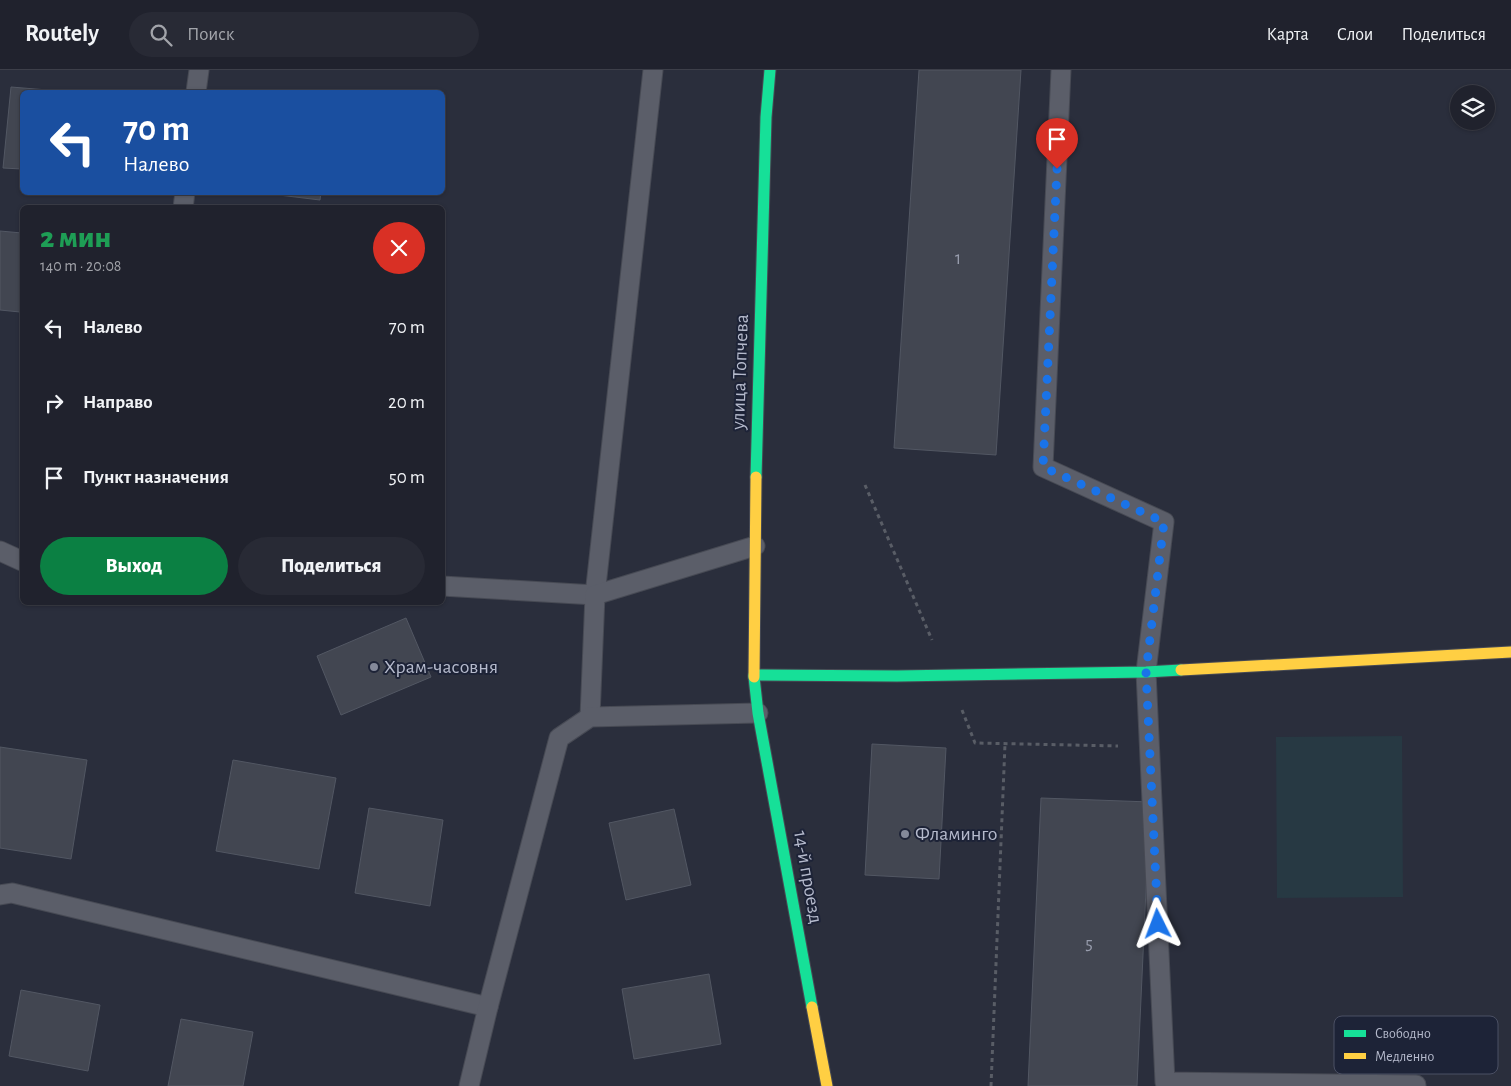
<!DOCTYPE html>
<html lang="ru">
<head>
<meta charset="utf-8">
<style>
	body { margin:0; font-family:"Alegreya Sans",sans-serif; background:#282a35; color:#f1f3f6; height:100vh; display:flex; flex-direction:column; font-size:19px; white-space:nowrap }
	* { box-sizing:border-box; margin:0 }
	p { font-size:16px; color:#a2a4aa }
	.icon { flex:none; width:28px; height:28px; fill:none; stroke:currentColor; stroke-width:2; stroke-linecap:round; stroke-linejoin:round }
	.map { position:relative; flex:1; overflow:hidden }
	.details { position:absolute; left:20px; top:135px; width:425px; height:400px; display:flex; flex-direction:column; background:#20222d; border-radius:8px; box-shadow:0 1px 4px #0004,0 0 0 1px #3d3f49 }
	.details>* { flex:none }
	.guide { position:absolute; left:20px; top:20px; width:425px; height:105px; border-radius:8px; box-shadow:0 1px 4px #0004,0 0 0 1px #3d3f49; background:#1a4fa0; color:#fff; overflow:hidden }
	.fabs { position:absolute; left:1450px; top:15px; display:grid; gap:10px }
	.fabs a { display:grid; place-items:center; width:45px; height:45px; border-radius:50%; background:#20222d; box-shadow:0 1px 4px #0004,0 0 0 1px #3d3f49; font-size:25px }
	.pin { position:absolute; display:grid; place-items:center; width:42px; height:42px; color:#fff; margin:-51px -21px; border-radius:50% 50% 50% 0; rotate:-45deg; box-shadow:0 0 5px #0007 }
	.pin .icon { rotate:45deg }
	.me { position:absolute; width:55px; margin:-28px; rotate:357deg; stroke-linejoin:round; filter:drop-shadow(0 0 4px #0008) }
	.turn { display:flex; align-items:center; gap:18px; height:105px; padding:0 20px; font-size:22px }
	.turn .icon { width:65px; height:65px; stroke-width:2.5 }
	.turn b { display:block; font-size:35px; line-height:42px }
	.round { display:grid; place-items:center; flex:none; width:52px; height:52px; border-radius:26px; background:#282a35 }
	.overview { display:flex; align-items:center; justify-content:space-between; height:85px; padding:0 20px }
	h1 { font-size:30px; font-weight:800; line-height:38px; color:#1e9e55 }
	.primary-button { display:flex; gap:10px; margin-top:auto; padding:10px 20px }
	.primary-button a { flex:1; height:58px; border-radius:30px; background:#0b8043; color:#fff; font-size:20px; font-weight:800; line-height:58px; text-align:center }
	.primary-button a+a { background:#282a35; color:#f1f3f6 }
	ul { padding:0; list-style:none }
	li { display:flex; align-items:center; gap:15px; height:75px; padding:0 20px }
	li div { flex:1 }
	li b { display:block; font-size:19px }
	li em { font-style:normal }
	header { display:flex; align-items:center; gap:30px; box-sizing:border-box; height:70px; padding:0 25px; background:#20222d; border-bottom:1px solid #3d3f49 }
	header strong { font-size:24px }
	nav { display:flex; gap:28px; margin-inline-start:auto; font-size:18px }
	.search { width:350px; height:45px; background:#282a35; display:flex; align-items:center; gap:12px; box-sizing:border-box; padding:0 18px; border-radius:28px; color:#a2a4aa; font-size:19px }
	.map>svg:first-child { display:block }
</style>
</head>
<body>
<header>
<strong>Routely</strong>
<div class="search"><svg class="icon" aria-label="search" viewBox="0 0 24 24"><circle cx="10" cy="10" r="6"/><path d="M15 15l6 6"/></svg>Поиск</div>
<nav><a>Карта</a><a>Слои</a><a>Поделиться</a></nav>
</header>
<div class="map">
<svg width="1511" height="1016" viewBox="0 0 1511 1016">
	<rect width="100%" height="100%" fill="#2a2e3c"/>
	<!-- green -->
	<path fill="#273943" d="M 1402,666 L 1403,827 L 1277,828 L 1276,667 Z"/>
	<!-- building -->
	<g fill="#424651" stroke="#525763">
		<path d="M 919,0 L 1021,0 L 996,385 L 894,378 Z"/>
		<path d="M 11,17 L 72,22 L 22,22 L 22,99 L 3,98 Z"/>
		<path d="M 254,122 L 321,122 L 320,130 Z"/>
		<path d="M 0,161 L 22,163 L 22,218 L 20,242 L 0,240 Z"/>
		<path d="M 406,548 L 431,607 L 341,645 L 317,586 Z"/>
		<path d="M 872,674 L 946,678 L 939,809 L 865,805 Z"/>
		<path d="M 0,677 L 87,690 L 71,789 L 0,778 Z"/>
		<path d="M 233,690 L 336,708 L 319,799 L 216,781 Z"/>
		<path d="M 1041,728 L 1150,732 L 1137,1016 L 1028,1016 Z"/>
		<path d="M 369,738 L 443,750 L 430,836 L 355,823 Z"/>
		<path d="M 674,739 L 691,815 L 626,830 L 609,753 Z"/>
		<path d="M 709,904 L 721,974 L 634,989 L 622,919 Z"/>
		<path d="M 21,920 L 100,935 L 88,1001 L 9,986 Z"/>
		<path d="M 181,949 L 253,962 L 243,1016 L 168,1016 Z"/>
	</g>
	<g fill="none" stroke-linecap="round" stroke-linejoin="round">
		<!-- lane casing -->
		<g stroke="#474a54" stroke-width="21">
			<g id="lane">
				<path d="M 1061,0 L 1043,397 L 1164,452 L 1146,602 L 1165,1012 L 1416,1015 L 1416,1016"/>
				<path d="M 196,22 L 199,0"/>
				<path d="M 183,138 L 185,122"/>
				<path d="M 0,481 L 22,491"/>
				<path d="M 442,516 L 595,525 L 653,0"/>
				<path d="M 590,647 L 595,525 L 755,476"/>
				<path d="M 0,825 L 12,823 L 488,937"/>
				<path d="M 469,1016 L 488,937 L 559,668 L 590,647 L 758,643"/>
			</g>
		</g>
		<!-- fast casing -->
		<g stroke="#474a54" stroke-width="13">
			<g id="fast">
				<path d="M 756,407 L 766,47 L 770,0"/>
				<path d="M 754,605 L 897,606 L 1146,602 L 1181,600"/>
				<path d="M 754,607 L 758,643 L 812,937"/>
			</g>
		</g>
		<!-- slow casing -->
		<g stroke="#474a54" stroke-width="13">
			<g id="slow">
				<path d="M 1181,600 L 1511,582"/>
				<path d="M 754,607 L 756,407"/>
				<path d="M 812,937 L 827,1016"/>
			</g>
		</g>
		<!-- path -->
		<g stroke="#595d66" stroke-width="3" stroke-dasharray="4 4" stroke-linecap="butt">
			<path d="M 865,415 L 932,570"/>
			<path d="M 962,640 L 975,673 L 1118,676"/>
			<path d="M 991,1016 L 1005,674"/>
		</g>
		<!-- lane -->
		<use href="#lane" stroke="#5b5e69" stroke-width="19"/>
		<!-- fast -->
		<use href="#fast" stroke="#16e098" stroke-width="11"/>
		<!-- slow -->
		<use href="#slow" stroke="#ffcf43" stroke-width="11"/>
	</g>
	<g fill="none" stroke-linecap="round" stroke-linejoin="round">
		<!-- route -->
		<path stroke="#1a73e8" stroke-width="9" stroke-dasharray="0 16.2" d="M 1057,99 L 1043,397 L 1164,452 L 1146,602 L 1158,854"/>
	</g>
	<!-- markers -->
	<g fill="#84899a" stroke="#1d2337" stroke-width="2">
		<circle cx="374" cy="597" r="5"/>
		<circle cx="905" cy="764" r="5"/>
	</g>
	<g text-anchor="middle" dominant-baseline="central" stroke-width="4" stroke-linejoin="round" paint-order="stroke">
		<!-- number labels -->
		<g font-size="18" fill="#989dad">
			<text x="958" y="189">1</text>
			<text x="1089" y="874">5</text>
		</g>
		<!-- street labels -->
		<g font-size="20" fill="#b5bacc" stroke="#1d2337">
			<text transform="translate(740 302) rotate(-88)">улица Топчева</text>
			<text transform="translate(808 807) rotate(80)">14-й проезд</text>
		</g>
		<!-- poi labels -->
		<g font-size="20" fill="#b5bacc" stroke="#1d2337" text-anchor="start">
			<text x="384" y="597">Храм-часовня</text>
			<text x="915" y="764">Фламинго</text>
		</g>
	</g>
	<!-- legend -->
	<rect x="1334" y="946" width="164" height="58" rx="8" fill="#1d2337" stroke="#4b5064" stroke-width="1"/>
	<rect x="1344" y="960" width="22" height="7" fill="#16e098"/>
	<rect x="1344" y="983" width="22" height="6" fill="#ffcf43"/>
	<g font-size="14" fill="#b5bacc">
		<text x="1375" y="968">Свободно</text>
		<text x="1375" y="991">Медленно</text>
	</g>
</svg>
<div class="fabs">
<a><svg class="icon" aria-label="layers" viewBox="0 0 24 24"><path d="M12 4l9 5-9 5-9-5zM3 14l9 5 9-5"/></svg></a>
</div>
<div class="pin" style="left:1057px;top:99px;background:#d93025"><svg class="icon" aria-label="arrive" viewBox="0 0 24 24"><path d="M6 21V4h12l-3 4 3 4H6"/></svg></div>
<svg class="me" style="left:1158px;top:854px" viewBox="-20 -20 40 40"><path d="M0-17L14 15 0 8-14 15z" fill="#1a73e8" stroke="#fff" stroke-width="4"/></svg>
<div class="guide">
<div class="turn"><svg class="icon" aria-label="left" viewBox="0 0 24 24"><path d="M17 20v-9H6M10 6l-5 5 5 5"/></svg><div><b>70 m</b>Налево</div></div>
</div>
<section class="details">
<div class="overview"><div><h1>2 мин</h1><p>140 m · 20:08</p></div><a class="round" style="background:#d93025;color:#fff"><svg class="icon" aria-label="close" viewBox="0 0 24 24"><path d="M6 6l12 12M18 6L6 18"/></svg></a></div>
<ul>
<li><svg class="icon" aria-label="left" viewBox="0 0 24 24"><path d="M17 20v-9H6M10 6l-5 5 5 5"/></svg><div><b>Налево</b></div><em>70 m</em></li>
<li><svg class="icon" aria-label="right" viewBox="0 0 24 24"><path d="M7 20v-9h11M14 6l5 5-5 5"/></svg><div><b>Направо</b></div><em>20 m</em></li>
<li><svg class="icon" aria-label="arrive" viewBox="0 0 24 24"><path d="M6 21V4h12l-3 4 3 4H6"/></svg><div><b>Пункт назначения</b></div><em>50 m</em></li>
</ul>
<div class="primary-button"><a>Выход</a><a>Поделиться</a></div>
</section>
</div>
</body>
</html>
